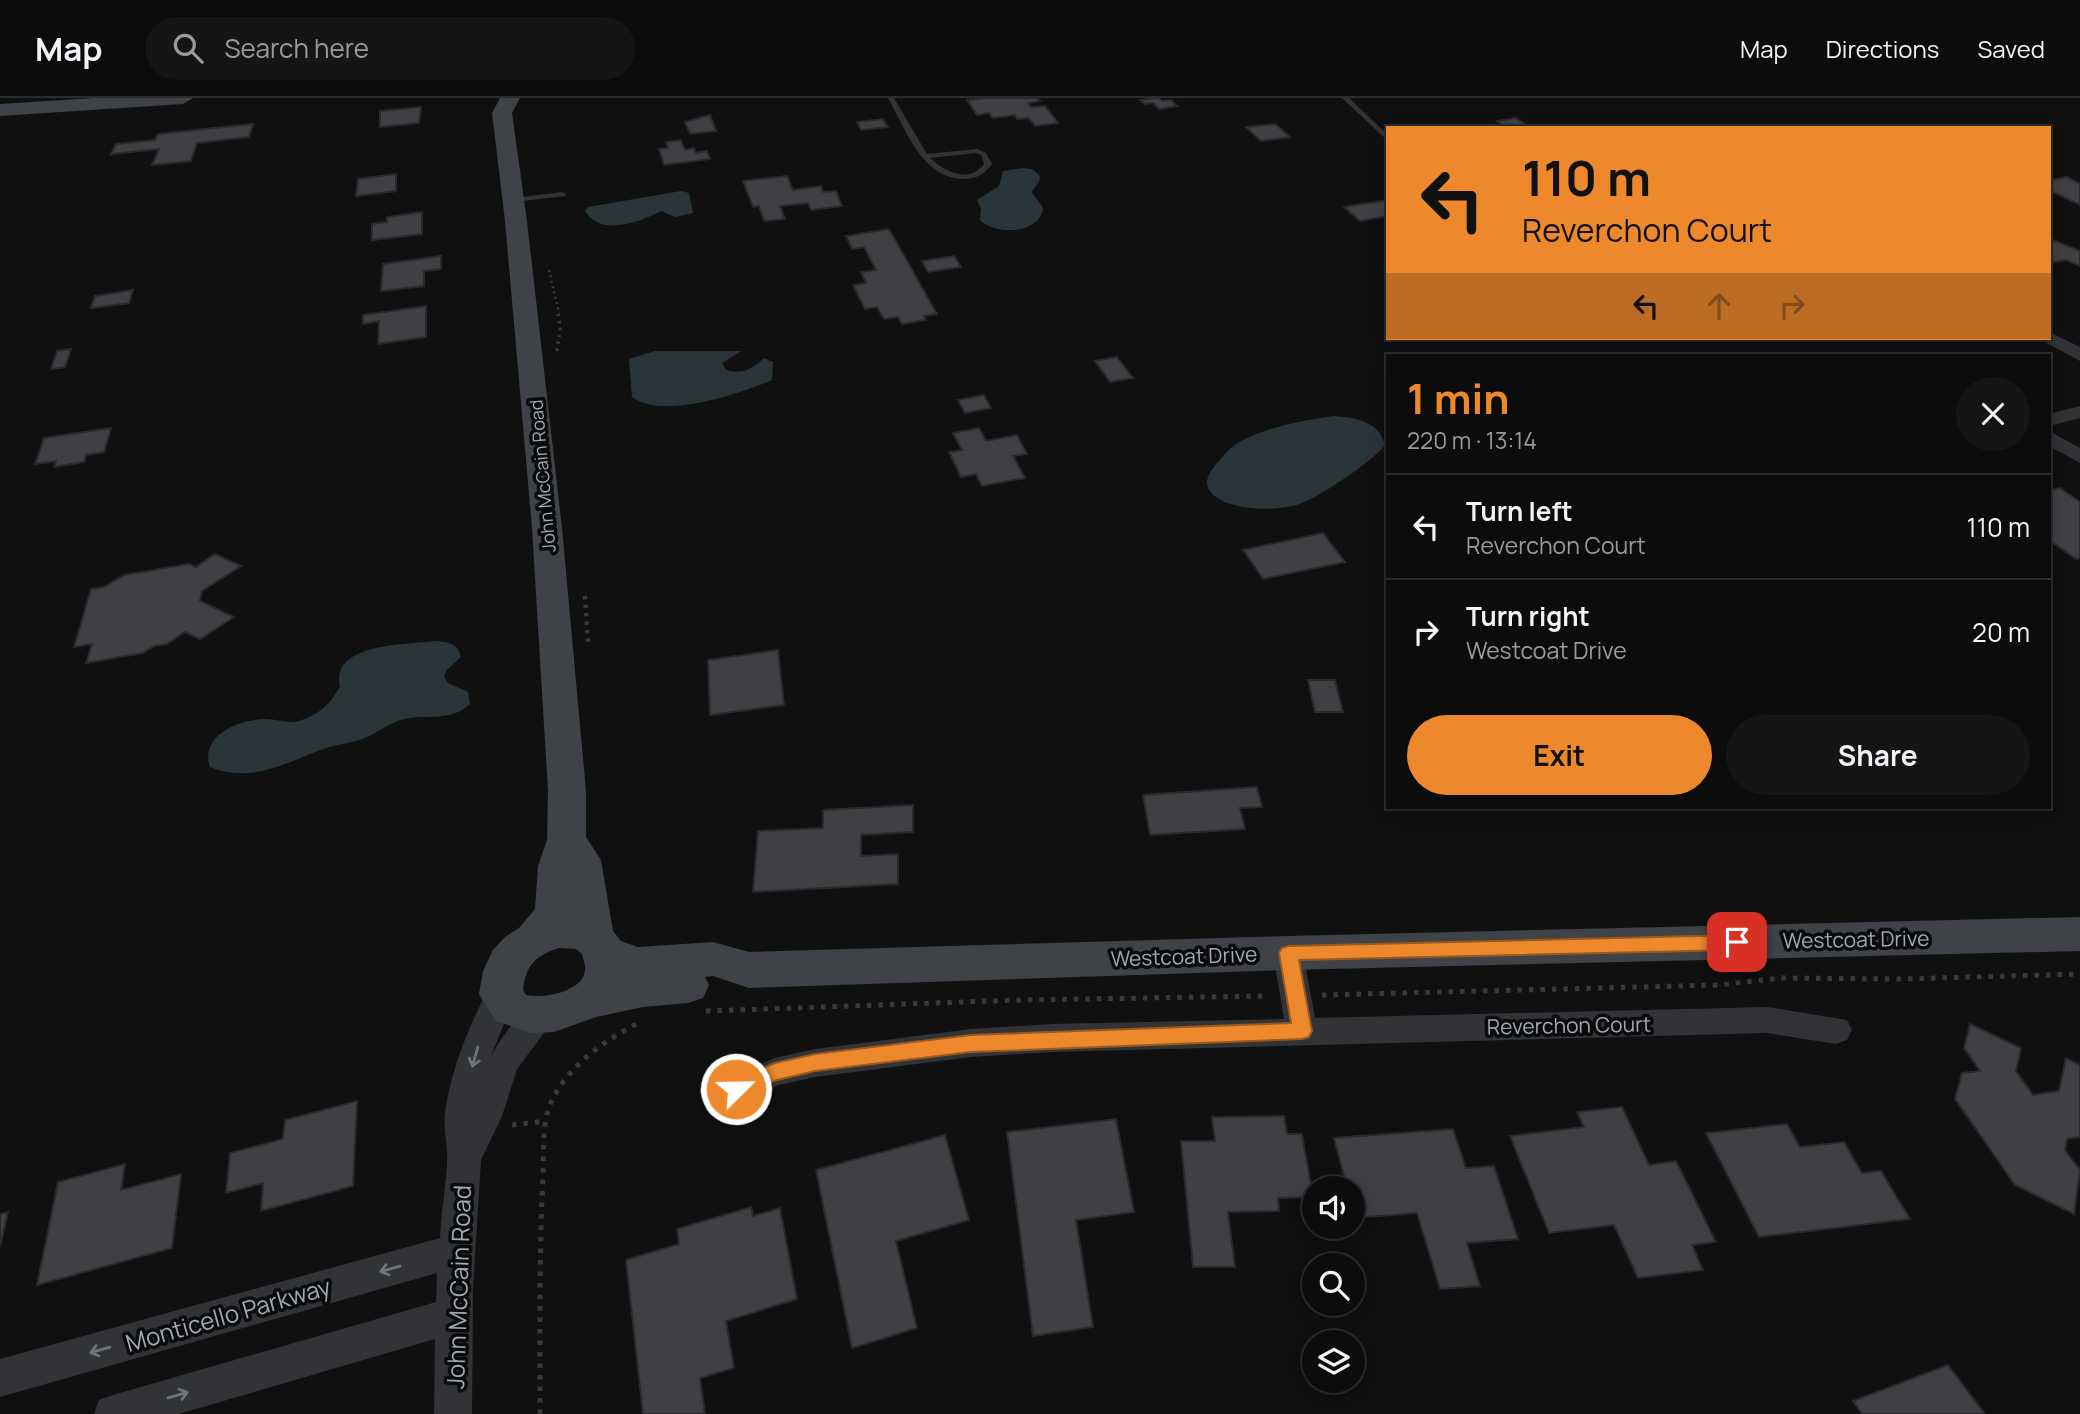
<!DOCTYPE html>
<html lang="en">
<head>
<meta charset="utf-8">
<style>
	body { margin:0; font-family:Manrope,sans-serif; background:#151516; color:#f1f3f6; height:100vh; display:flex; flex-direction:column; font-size:26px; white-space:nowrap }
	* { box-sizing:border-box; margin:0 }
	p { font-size:23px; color:#9a9b9d }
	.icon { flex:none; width:38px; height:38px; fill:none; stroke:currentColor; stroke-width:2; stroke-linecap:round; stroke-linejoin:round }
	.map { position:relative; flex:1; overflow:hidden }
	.details { position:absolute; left:1386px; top:256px; width:665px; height:455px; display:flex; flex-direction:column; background:#0c0c0d; border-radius:0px; box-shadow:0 4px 18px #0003,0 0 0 2px #2c2c2e }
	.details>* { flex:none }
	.guide { position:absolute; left:1386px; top:28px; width:665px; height:214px; border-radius:0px; box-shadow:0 4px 18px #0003,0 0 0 2px #2c2c2e; background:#ed892c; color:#111; overflow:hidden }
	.buttons { position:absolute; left:1302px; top:1078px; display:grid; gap:14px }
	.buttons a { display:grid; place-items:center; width:63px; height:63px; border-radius:50%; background:#0c0c0d; box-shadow:0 4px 18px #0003,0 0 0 2px #2c2c2e; font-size:35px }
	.pin { position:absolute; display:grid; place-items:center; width:60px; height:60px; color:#fff; margin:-30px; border-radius:14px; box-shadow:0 4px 10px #0006 }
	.me { position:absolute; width:77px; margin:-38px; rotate:67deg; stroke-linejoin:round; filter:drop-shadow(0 0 5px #0008) }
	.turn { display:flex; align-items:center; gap:24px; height:147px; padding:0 21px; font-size:32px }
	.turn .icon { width:91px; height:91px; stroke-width:2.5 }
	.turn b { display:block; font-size:49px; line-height:60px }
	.lanes { display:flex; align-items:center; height:66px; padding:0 21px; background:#0003; justify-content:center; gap:35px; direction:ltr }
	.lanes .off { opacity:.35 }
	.round { display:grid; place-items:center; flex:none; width:74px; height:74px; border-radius:37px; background:#151516 }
	.head { display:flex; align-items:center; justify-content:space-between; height:119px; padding:0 21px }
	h1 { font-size:42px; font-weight:700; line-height:52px; color:#ed892c }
	.action { display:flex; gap:14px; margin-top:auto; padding:14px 21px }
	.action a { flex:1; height:80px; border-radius:42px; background:#ed892c; color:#111; font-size:28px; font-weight:700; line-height:80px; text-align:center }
	.action a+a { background:#151516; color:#f1f3f6 }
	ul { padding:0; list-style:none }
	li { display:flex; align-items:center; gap:21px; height:105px; padding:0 21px; border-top:2px solid #2c2c2e }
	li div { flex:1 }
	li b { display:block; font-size:26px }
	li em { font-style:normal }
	header { display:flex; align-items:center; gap:42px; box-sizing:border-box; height:98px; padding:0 35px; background:#0c0c0d; border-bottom:2px solid #2c2c2e }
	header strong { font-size:33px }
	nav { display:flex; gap:38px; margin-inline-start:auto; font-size:24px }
	.search { width:490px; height:63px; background:#151516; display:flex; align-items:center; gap:18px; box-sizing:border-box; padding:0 24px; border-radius:38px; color:#9a9b9d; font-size:26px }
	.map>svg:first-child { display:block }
</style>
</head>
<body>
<header>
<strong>Map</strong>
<div class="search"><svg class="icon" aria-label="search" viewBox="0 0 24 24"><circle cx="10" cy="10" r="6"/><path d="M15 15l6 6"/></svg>Search here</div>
<nav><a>Map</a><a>Directions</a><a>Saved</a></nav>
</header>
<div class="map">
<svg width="2080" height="1316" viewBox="0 0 2080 1316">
	<rect width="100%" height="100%" fill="#101011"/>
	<!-- water -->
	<g fill="#2a3539">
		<path d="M 1023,70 L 1032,71 L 1040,78 L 1039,84 L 1031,94 L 1043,109 C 1042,136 995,138 980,122 L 981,110 L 977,102 L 999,88 L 1003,73 Z"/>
		<path d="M 681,93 L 689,95 L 693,115 L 675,119 L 661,113 C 640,124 601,139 585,113 L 588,109 Z"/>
		<path d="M 655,253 L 741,253 L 722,265 L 726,272 C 743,277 752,271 764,260 L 773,264 L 772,282 C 739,296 663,322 632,299 L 629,261 Z"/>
		<path d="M 1334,318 C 1356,320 1379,323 1385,347 C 1372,364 1322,397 1302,405 C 1280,414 1225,414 1210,393 C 1204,385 1208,377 1214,369 C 1219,363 1226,354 1232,349 C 1256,331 1304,322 1334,318 Z"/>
		<path d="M 435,543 C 448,544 458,545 461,559 L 447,572 L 444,578 L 448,585 L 468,594 L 470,606 C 451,624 427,616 404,621 C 390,624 378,635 365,640 C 352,645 337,646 323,651 C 286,665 250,686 210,669 C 199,637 240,621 266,621 C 277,621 288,626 299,623 C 319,617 330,606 340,589 C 330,545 405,547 435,543 Z"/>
	</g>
	<!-- building -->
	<g fill="#3f4044" stroke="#2a2a2d" stroke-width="2">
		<path d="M 985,0 L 1037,0 L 1040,3 L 1028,5 L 1031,9 L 1045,8 L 1058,25 L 1035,28 L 1029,20 L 1017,21 L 1015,17 L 993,20 L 989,15 L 977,17 L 967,2 Z"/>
		<path d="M 1159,0 L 1162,3 L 1171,2 L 1177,8 L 1159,11 L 1153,5 L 1144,6 L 1140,2 Z"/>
		<path d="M 421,9 L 419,25 L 380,29 L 380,13 Z"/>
		<path d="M 710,17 L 716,33 L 690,36 L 685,24 Z"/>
		<path d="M 1516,20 L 1530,29 L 1507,30 L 1497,23 Z"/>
		<path d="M 883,21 L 888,29 L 861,32 L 857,24 Z"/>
		<path d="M 253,26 L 249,39 L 197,45 L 191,63 L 152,67 L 159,51 L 111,56 L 116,46 L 155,42 L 158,36 Z"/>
		<path d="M 1275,26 L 1290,39 L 1261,43 L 1246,29 Z"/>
		<path d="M 681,42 L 685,52 L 694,50 L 696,55 L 707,53 L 710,61 L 664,67 L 659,51 L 668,50 L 666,44 Z"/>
		<path d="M 396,76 L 396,93 L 356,98 L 358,81 Z"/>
		<path d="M 787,78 L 793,92 L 821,88 L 823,94 L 836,93 L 842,108 L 811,112 L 808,105 L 780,108 L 785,121 L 764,123 L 759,108 L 753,109 L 743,83 Z"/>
		<path d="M 2067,79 L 2080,86 L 2080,107 L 2049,92 L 2049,82 Z"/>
		<path d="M 1388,102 L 1388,118 L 1360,123 L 1344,109 Z"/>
		<path d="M 422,114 L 422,136 L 372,142 L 372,126 L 387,124 L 387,119 Z"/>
		<path d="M 889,131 L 937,216 L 924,218 L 926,222 L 902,226 L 898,219 L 884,221 L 877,209 L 865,211 L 853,187 L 866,185 L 861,174 L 876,172 L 864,149 L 852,151 L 846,138 Z"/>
		<path d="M 2053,142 L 2080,153 L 2080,168 L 2066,162 L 2049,165 L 2049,143 Z"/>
		<path d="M 441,158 L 441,171 L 424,173 L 424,188 L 381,193 L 383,166 Z"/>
		<path d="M 954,158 L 961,169 L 928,174 L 922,163 Z"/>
		<path d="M 133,192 L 129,205 L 91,210 L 95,198 Z"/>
		<path d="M 426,208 L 426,239 L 378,246 L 379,223 L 363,226 L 363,217 Z"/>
		<path d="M 71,251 L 65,269 L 51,271 L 57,253 Z"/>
		<path d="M 1117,259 L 1133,280 L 1110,284 L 1095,263 Z"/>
		<path d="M 984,297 L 991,310 L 965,315 L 958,302 Z"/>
		<path d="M 111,330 L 104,354 L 86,357 L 84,364 L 54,369 L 56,363 L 35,366 L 44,340 Z"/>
		<path d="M 979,330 L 986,343 L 1017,337 L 1027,356 L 1013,358 L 1025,380 L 982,388 L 976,376 L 961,379 L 949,354 L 962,352 L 953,335 Z"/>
		<path d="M 2060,390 L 2080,404 L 2080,460 L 2076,461 L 2049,442 L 2049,392 Z"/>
		<path d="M 1323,435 L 1345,464 L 1263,481 L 1243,452 Z"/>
		<path d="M 215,456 L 241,468 L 202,493 L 200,503 L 234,519 L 200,541 L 185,534 L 167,546 L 154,548 L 143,555 L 86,565 L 92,546 L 74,549 L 91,491 L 104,489 L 124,477 L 189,466 L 196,469 Z"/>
		<path d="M 778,552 L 784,607 L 710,617 L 708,562 Z"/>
		<path d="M 1308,582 L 1335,582 L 1343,614 L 1315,614 Z"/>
		<path d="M 1257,689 L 1262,709 L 1240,710 L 1245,731 L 1150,737 L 1143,697 Z"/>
		<path d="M 913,707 L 913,734 L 861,737 L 861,758 L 898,756 L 898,786 L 753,794 L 758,733 L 823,730 L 823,712 Z"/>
		<path d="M 1970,926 L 2021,950 L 2016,973 L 2033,997 L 2059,993 L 2066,960 L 2080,967 L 2080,1039 L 2067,1041 L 2065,1052 L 2080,1072 L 2074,1116 L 2015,1087 L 1955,1001 L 1962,975 L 1980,973 L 1964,950 Z"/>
		<path d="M 357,1003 L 353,1088 L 261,1113 L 263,1085 L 226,1095 L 230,1055 L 283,1041 L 285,1022 Z"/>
		<path d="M 1622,1009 L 1649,1067 L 1676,1063 L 1716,1144 L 1692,1147 L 1703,1172 L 1638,1180 L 1614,1127 L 1549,1135 L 1510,1038 L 1584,1029 L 1577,1014 Z"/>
		<path d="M 1284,1018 L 1287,1036 L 1302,1036 L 1313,1099 L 1278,1100 L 1279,1113 L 1228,1114 L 1235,1169 L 1193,1169 L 1181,1043 L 1215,1043 L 1212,1019 Z"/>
		<path d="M 1116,1021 L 1134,1114 L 1076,1122 L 1093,1229 L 1033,1238 L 1007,1034 Z"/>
		<path d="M 1787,1026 L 1800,1049 L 1844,1044 L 1862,1075 L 1881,1073 L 1910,1121 L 1759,1139 L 1706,1035 Z"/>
		<path d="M 1453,1031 L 1466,1070 L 1494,1068 L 1518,1141 L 1467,1145 L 1480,1188 L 1440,1191 L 1417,1115 L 1354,1120 L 1353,1090 L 1347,1090 L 1334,1040 Z"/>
		<path d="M 945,1037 L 969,1122 L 896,1143 L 917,1230 L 852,1250 L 816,1072 Z"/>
		<path d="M 125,1066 L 121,1092 L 181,1076 L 172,1150 L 37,1187 L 58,1084 Z"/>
		<path d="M 751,1109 L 753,1118 L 780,1110 L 797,1201 L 726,1223 L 734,1270 L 700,1280 L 705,1316 L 643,1316 L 626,1162 L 679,1146 L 677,1131 Z"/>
		<path d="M 8,1114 L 0,1149 L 0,1116 Z"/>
		<path d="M 1948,1267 L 1985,1316 L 1862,1316 L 1853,1303 Z"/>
	</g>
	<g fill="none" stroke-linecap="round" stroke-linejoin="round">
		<!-- path-far3 -->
		<path stroke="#373a3d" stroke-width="2.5" stroke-dasharray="2 3.5" stroke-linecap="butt" d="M 549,172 L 559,215"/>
		<!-- path-far2 -->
		<path stroke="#373a3d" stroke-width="3.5" stroke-dasharray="2.5 4.5" stroke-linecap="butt" d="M 557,253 L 560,232 L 558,213"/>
		<!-- path-far1 -->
		<path stroke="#373a3d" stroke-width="4.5" stroke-dasharray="3.5 5" stroke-linecap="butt" d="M 585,498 L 588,545"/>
		<!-- path -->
		<g stroke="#373a3d" stroke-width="5" stroke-dasharray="4.5 7" stroke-linecap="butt">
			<path d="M 1322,897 L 1719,887 L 1780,880 L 1900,881 L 2080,876"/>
			<path d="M 706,913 L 1021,902 L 1268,898"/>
			<path d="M 512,1027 L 546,1023"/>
			<path d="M 540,1316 C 540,1237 539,1158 543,1079 C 544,1053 541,1024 553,1000 C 571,966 603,944 636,926"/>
		</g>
		<!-- lane -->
		<g fill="#313336" fill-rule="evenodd">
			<path d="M 888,0 L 894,0 L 927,56 L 977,51 L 986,55 L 992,66 C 985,76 976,81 964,81 C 921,80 906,31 888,0 ZM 976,55 L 981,57 L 984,66 C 969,86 945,74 930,60 Z"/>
			<path d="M 1342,0 L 1349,0 L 1388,37 L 1388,43 Z"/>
			<path d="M 562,94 L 566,96 L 565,98 L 514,104 L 510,102 L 514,100 Z"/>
		</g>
		<!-- street -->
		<g fill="#313336" fill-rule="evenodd">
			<path d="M 2049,234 L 2080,249 L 2080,263 L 2043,243 L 2040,240 L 2049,240 Z"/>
			<path d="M 2080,308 L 2080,320 L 2049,328 L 2049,316 Z"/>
			<path d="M 2049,333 L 2080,350 L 2080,365 L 2049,348 Z"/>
			<path d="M 1288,843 L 1299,846 L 1303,855 L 1315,920 L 1767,909 L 1847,922 L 1852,932 L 1847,942 L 1836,946 L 1767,935 L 1052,954 L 971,959 L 815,979 L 779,987 L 736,1006 L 724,1001 L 720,991 L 724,981 L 775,960 L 815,951 L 971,931 L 1052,926 L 1284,921 L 1273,855 L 1277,846 Z"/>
			<path d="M 501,883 L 512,887 L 516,896 L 491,958 C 498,945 523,905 540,906 C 544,906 547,908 551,910 L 556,919 L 517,971 L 502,1018 L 481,1062 L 473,1190 L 472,1316 L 434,1316 L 435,1241 L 179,1316 L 94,1316 L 99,1302 L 113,1297 L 436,1204 L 437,1175 L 0,1299 L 0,1261 L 440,1140 C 441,1114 446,1089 447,1064 C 448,1047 443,1031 445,1015 C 451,969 470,927 490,887 Z"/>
		</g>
		<!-- secondary -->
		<g fill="#3f4246" fill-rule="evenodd">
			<path d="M 94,0 L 193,0 L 183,6 L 0,18 L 0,6 Z"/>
			<path d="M 500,0 L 520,0 L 512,15 L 527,123 L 562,430 L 586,693 L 586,739 L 601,762 L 613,833 L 621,843 L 638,849 L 713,844 L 749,854 L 1288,838 L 2080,819 L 2080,853 L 1288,872 L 749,890 L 713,878 L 705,879 L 709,887 L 703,900 L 688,905 L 643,909 L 596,919 L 554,934 L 531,935 L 496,923 L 479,896 L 483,873 L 493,852 L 505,839 L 519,830 L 535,811 L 538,768 L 547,742 L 548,693 L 532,430 L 505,123 L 492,15 ZM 559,850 L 576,851 L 582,856 C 583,861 586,868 585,873 C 582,894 543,901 526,897 L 523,892 C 526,867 535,858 559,850 Z"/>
		</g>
	</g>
	<!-- one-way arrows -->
	<defs><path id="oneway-shaft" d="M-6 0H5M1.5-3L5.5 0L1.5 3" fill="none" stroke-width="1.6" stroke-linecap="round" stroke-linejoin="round" transform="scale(1.75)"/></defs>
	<g stroke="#6f747a">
		<use href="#oneway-shaft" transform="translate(475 959) rotate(106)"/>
		<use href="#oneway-shaft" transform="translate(390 1171) rotate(164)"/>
		<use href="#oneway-shaft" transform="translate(100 1252) rotate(164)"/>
		<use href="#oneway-shaft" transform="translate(178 1297) rotate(-16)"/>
	</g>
	<!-- route -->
	<path fill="#ed892c" stroke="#9a591d" stroke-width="2" d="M 1737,837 L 1744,839 L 1746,844 L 1744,850 L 1737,852 L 1299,862 L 1312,933 L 1309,939 L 1302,941 L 971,954 L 815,973 L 777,982 L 736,999 L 729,997 L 726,991 L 729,984 L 775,965 L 815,956 L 971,937 L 1291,925 L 1279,855 L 1282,850 L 1288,848 Z"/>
	<g text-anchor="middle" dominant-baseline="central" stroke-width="7" stroke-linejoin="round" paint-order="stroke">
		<!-- far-street labels -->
		<g font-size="18" fill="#a1a9b2" stroke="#0b0b0c">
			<text transform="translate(542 378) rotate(-95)">John McCain Road</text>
		</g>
		<!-- street labels -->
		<g font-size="21" fill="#a1a9b2" stroke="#0b0b0c">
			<text transform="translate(1856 841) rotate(-1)">Westcoat Drive</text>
			<text transform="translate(1184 858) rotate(-2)">Westcoat Drive</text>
			<text transform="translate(1569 927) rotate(-1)">Reverchon Court</text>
		</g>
		<!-- near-street labels -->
		<g font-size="24" fill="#a1a9b2" stroke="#0b0b0c">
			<text transform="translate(458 1189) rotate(-88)">John McCain Road</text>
			<text transform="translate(228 1216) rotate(-16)">Monticello Parkway</text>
		</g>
	</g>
</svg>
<div class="buttons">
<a><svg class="icon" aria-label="sound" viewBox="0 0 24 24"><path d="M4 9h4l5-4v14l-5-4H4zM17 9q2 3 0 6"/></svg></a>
<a><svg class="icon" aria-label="search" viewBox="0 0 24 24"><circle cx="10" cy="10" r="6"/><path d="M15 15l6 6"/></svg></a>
<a><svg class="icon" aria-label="layers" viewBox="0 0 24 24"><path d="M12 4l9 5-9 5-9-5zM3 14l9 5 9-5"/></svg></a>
</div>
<div class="pin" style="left:1737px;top:844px;background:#d93025"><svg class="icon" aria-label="arrive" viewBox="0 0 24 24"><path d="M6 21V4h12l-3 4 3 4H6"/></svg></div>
<svg class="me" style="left:736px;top:991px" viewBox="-20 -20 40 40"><circle r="17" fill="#ed892c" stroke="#fff" stroke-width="3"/><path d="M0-11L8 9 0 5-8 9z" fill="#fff"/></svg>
<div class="guide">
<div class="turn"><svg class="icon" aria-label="left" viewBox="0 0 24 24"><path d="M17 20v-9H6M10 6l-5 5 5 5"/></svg><div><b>110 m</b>Reverchon Court</div></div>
<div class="lanes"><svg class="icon" aria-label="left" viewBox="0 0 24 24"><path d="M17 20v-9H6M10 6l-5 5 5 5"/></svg><svg class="icon off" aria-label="ahead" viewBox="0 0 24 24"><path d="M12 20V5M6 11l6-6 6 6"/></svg><svg class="icon off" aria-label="right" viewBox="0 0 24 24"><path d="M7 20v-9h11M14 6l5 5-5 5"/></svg></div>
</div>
<section class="details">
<div class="head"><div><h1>1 min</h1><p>220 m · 13:14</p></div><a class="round"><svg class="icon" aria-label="close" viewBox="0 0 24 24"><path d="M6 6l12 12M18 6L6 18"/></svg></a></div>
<ul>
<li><svg class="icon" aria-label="left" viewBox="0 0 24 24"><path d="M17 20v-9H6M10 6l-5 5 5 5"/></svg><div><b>Turn left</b><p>Reverchon Court</p></div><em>110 m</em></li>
<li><svg class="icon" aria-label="right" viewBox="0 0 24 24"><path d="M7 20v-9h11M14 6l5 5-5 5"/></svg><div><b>Turn right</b><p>Westcoat Drive</p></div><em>20 m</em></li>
</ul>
<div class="action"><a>Exit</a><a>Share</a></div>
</section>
</div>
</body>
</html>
